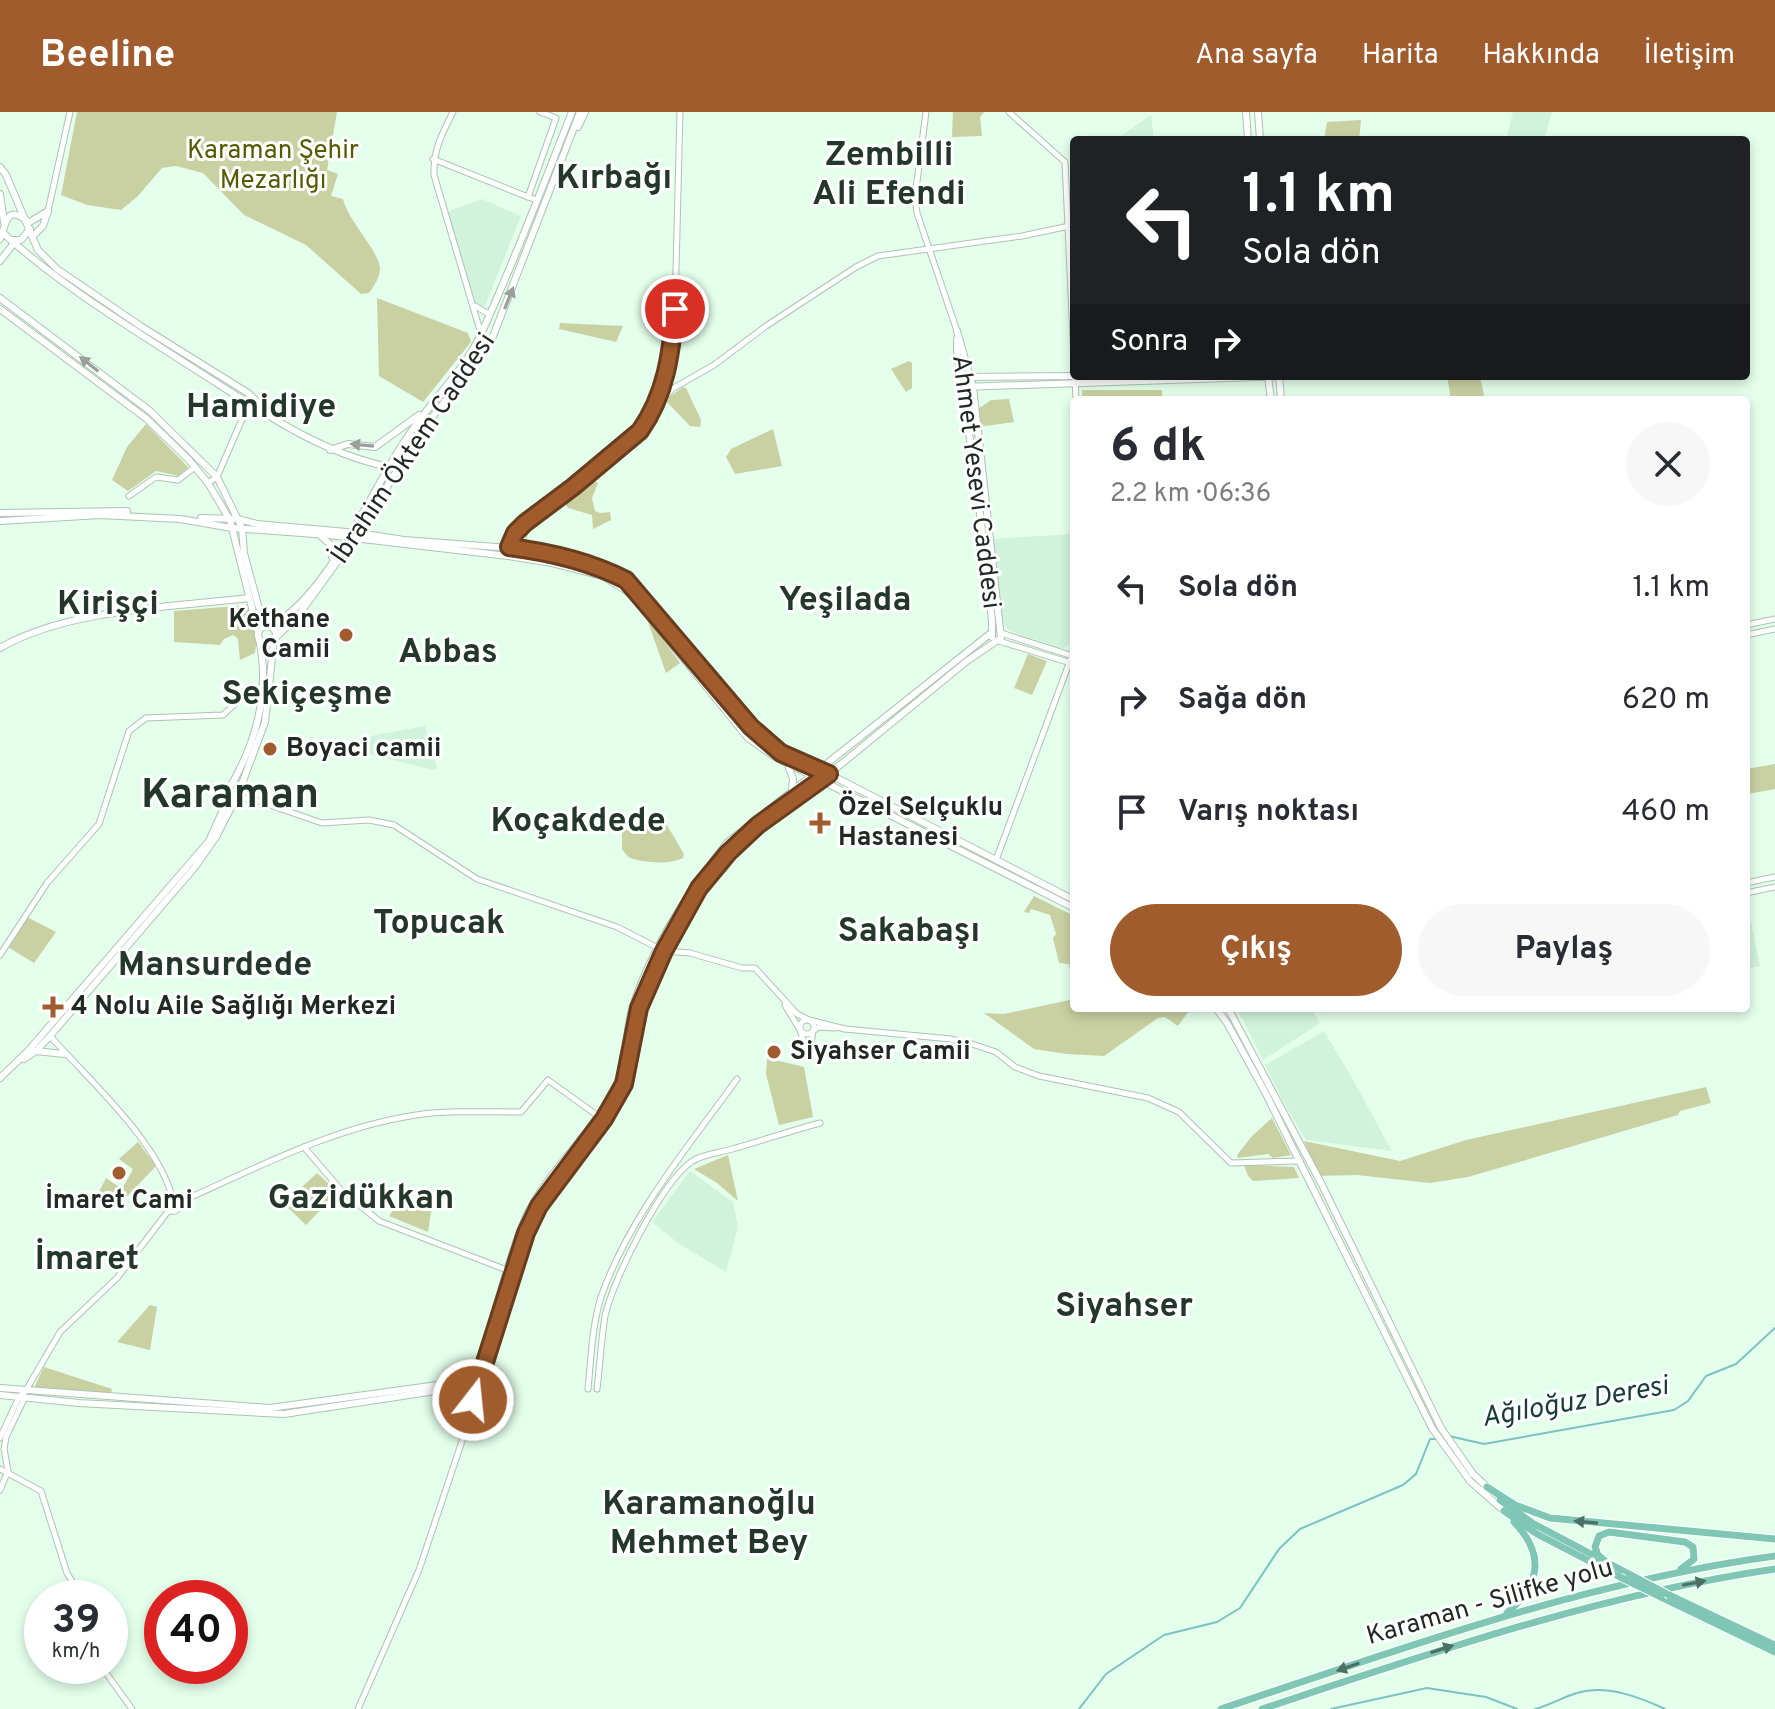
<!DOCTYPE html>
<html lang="tr">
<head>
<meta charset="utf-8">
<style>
	body { margin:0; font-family:Overpass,sans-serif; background:#f7f7f7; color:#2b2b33; height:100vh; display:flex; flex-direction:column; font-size:30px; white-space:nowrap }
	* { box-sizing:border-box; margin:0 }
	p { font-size:26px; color:#7c7c81 }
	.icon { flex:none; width:44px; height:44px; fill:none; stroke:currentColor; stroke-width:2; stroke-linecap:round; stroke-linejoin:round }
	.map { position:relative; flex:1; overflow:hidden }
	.details { position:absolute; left:1070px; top:284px; width:680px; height:616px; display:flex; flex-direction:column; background:#fff; border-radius:8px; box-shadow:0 4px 12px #0003 }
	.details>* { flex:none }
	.banner { position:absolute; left:1070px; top:24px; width:680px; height:244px; border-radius:8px; box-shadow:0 4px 12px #0003; background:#202124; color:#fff; overflow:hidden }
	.speed { position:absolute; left:24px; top:1468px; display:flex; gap:16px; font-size:40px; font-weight:700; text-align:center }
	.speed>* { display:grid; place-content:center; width:104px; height:104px; border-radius:50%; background:#fff; box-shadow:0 4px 12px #0003; line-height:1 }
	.speed small { font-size:20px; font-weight:400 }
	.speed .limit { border:12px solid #d22; background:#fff; color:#111 }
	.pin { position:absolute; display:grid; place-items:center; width:68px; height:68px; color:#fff; margin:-34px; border:4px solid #fff; border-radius:50%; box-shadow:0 2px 8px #0007 }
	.me { position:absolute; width:88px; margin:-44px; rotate:16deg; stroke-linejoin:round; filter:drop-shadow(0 0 6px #0008) }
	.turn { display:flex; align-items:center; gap:28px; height:168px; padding:0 40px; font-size:36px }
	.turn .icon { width:104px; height:104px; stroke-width:2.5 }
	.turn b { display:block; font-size:56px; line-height:68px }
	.then { display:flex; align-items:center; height:76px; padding:0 40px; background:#0003; gap:16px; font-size:30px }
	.round { display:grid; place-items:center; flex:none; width:84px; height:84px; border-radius:42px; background:#f7f7f7 }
	.summary { display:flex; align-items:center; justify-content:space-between; height:136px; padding:0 40px }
	h1 { font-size:48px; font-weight:700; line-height:60px }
	.cta { display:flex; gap:16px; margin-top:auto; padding:16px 40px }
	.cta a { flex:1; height:92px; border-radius:48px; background:#a05c2d; color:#fff; font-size:32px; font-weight:700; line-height:92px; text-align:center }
	.cta a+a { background:#f7f7f7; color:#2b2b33 }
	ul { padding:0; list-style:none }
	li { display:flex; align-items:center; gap:24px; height:112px; padding:0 40px }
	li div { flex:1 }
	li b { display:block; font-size:30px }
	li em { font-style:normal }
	header { display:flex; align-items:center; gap:48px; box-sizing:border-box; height:112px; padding:0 40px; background:#a05c2d; color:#fff }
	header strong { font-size:38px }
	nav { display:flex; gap:44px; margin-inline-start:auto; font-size:28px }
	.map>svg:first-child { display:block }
</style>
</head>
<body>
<header>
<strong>Beeline</strong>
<nav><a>Ana sayfa</a><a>Harita</a><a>Hakkında</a><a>İletişim</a></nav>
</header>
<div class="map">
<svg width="1775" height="1597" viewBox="0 0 1775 1597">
	<rect width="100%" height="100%" fill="#e4ffec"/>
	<!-- built -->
	<g fill="#d1f3db">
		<path d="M 1513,0 L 1552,0 L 1544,28 L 1506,27 Z"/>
		<path d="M 1151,3 L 1154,28 L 1115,28 Z"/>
		<path d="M 482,87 L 521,104 L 485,194 L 474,193 L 447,100 Z"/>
		<path d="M 1074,422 L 1074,502 L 1070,532 L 1062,537 L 1010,519 L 1002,511 L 992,427 Z"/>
		<path d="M 425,614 L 437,656 L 433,658 L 369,642 L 371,624 Z"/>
		<path d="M 1746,787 L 1760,854 L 1746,857 Z"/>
		<path d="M 1237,896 L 1311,896 L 1320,911 L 1263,948 Z"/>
		<path d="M 1324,919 L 1352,966 L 1392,1039 L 1306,1028 L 1286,995 L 1265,953 Z"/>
		<path d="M 690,1059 L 733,1090 L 738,1115 L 726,1160 L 678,1131 L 652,1110 Z"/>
	</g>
	<!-- green -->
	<g fill="#c9d0a2">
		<path d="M 77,0 L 337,0 L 327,58 L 338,62 L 331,84 L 343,87 C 349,111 379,138 380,157 C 380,165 374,174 369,181 L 361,182 L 306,133 L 244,103 L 203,61 L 176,54 L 162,56 L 137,85 L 121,98 L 87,93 L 61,83 Z"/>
		<path d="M 953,0 L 984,0 L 980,5 L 982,24 L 952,25 Z"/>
		<path d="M 1361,8 L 1359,28 L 1324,28 L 1327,10 Z"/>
		<path d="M 377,186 L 468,221 L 471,230 L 423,290 L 379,264 Z"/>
		<path d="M 560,211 L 623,214 L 616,230 L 559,217 Z"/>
		<path d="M 909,249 L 912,251 L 912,276 L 906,280 L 891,257 Z"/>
		<path d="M 1447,264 L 1480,264 L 1485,288 L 1451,288 Z"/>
		<path d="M 683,275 L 686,276 L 701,308 L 700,315 L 690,314 L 665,288 Z"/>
		<rect x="1082" y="278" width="80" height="10"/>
		<path d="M 1009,287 L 1014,310 L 979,315 L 978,297 L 991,288 Z"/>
		<path d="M 146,312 L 188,355 L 179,364 L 156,359 L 128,379 L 112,368 L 127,335 Z"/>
		<path d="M 773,317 L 782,354 L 735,362 L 726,345 L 731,337 Z"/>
		<path d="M 592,367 L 598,371 L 592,386 L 595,399 L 600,401 L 610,400 L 611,408 L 593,417 L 592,403 L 568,396 L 565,392 L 571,382 Z"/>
		<path d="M 249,493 L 257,526 L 255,541 L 240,548 L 238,527 L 233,523 L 224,527 L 220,533 L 174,530 L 174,499 Z"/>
		<path d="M 649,508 L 680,551 L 666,561 L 648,510 Z"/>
		<path d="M 1028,542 L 1047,549 L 1032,583 L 1014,576 Z"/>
		<path d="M 1775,652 L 1775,677 L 1748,682 L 1746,657 Z"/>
		<path d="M 664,708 L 684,742 L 683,746 C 669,753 642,751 628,745 L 622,737 L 622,719 Z"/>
		<path d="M 1034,784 L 1074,804 L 1074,875 L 1069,852 L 1059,851 L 1053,826 L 1056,822 L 1050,803 L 1031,797 L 1029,801 L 1024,800 Z"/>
		<path d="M 27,805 L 56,820 L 34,851 L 8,835 Z"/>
		<path d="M 1074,887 L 1074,896 L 1191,896 L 1178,914 L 1165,905 L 1158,906 L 1104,944 L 1066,942 L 1034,937 L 984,901 L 1004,902 Z"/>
		<path d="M 767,946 L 804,955 L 813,1005 L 779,1013 L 766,962 Z"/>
		<path d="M 1706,975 L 1711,991 L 1680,999 L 1678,1003 L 1468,1065 L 1430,1071 L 1357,1063 L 1318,1064 L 1304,1029 L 1400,1049 L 1466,1028 Z"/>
		<path d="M 1272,1006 L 1291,1043 L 1273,1046 L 1268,1042 L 1238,1046 L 1237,1043 L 1252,1024 Z"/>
		<path d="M 138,1030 L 156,1054 L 117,1095 L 97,1084 L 106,1066 L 122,1077 L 133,1057 L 119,1047 Z"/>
		<path d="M 728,1043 L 738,1089 L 717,1071 L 694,1057 Z"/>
		<path d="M 1244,1053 L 1294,1055 L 1299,1066 L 1253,1069 L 1248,1064 Z"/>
		<path d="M 317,1061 L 338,1080 L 306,1113 L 284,1092 Z"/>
		<path d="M 400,1089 L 432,1094 L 428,1120 L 389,1104 Z"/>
		<path d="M 150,1193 L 157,1195 L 150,1238 L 117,1230 Z"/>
		<path d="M 44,1255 L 112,1277 L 111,1281 L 33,1278 Z"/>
	</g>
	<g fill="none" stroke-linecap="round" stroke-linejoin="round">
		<!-- stream -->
		<g stroke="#7cc2c2" stroke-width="2">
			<path d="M 1449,1324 L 1484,1332 L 1674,1298 L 1688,1289 L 1706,1264 L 1736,1252 L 1775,1216"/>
			<path d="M 1079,1597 L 1106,1562 L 1164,1523 L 1217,1510 L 1240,1496 L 1279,1437 L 1300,1417 L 1403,1373 L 1416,1362 L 1430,1327 L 1435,1327"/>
			<path d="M 1331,1597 L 1427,1576 L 1486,1585 L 1517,1597"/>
			<path d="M 1535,1597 C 1550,1593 1563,1585 1577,1581 C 1606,1572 1639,1585 1665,1597"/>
		</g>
		<!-- tertiary casing -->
		<g stroke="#abc4b2" stroke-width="7">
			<g id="tertiary">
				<path d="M 453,0 C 442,22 433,38 434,63 L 481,222"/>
				<path d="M 926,0 L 915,85 L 917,101 L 957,219"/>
				<path d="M 1009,0 L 1065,50 L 1074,246"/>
				<path d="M 433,47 L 528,85"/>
				<path d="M 537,88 L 528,85 L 556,6 L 540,0"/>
				<path d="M 48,99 L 70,0"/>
				<path d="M 475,194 L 489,202"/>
				<path d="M 1075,264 L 1076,288"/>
				<path d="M 660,291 L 672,277 L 714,253 L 766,214 L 856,155 L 878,144 L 1022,124 L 1074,113"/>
				<path d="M 208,371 L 217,365 L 249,291"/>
				<path d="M 129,384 L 156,365 L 178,368 L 195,355"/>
				<path d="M 508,444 L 515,421 L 525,411 L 573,375 L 640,319 L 654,299 L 664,274 L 671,242 L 675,197 L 680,0"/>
				<path d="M 519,445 L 526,413"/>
				<path d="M 1746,513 L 1775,507"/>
				<path d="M 1001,521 L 1073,544"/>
				<path d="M 1746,523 L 1775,517"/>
				<path d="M 999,529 L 1074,552"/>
				<path d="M 237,685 L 258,689 L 322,711 L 369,708 L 394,713 L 477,767 L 617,815 L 664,839 L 690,841 L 742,856 L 755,856 L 797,902 L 809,908 L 845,917"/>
				<path d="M 996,748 L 1074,538"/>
				<path d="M 1746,771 L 1775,765"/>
				<path d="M 1746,781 L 1775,775"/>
				<path d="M 0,843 L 47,771 L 99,712 L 129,619 L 146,606 L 223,603 L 248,580 L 262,576"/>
				<path d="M 785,893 L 800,918 L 807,941"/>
				<circle cx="807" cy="915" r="7"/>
				<path d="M 845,917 L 951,927 L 972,932 L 996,940 L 1015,955 L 1039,964 L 1148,986 L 1179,1000 L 1231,1051 L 1299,1049"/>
				<path d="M 50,924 C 90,969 159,1030 173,1088"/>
				<path d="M 809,946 L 813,919 L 819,915 L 835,916"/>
				<path d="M 304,1035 L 340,1077 L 379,1109 L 507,1158"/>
				<path d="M 189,1086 C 262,1053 336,1015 416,1003 C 450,998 486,1000 521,1000 L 548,968 L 598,1004"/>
				<circle cx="173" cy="1094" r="5.5"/>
				<path d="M 177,1089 L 189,1086 L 179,1094"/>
				<path d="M 470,1275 L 473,1288 L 478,1273"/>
				<path d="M 588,1277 C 591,1247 592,1214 601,1185 C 629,1105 688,1035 737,967"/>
				<path d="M 597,1277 C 600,1253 601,1228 605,1204 C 613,1167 661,1072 691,1050 C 702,1042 719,1041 732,1037 C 761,1029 790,1019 820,1011"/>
				<path d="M 0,1326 L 19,1285 L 25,1280 L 60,1220 L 117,1166 L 169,1098"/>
				<path d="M 0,1357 L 41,1379 L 67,1461 L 82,1486"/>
				<path d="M 0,1378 L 8,1359 L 4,1337 L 6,1325 L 25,1285"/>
				<path d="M 101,1554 L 132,1597"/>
				<path d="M 358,1597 L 419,1458 L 465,1320 L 473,1288"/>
			</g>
		</g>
		<!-- secondary casing -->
		<g stroke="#abc4b2" stroke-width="8">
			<g id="secondary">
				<path d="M 1246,0 L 1248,28"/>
				<path d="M 1258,0 L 1260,28"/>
				<path d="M 578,15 L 585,0"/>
				<path d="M 0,55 L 6,63 L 38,138 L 57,157 L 142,215 L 248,281 L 268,300"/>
				<path d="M 0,82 L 4,110"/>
				<path d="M 28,111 L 48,99"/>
				<path d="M 3,121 C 60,173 128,214 193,256 C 255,295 316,340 389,355"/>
				<path d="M 33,124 L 43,114 L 48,99"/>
				<path d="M 0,127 C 6,114 5,92 26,108"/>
				<path d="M 11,128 L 21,128 L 30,117"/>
				<path d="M 0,149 L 14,131"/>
				<path d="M 0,186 L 150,299 L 217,365 L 242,416 L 244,441 L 258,493 L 268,514"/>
				<path d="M 0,197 L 147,307 L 189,348 L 208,371 L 230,408 L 258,520"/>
				<path d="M 957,227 L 957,240 L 977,375 L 992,509 L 992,525"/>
				<path d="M 1268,264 L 1271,288"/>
				<path d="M 1279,264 L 1281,288"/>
				<path d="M 968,265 L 1078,264"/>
				<path d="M 962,275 L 1288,264"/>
				<path d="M 330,338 L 348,332 L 375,335 L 419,303"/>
				<path d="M 0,401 L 127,399"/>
				<path d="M 201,406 L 238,407 L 257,412 L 358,421 L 404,428 L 522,437 L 607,459 L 634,475 L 744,609 L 767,631 L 804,653 L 829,662 L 1074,788"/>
				<path d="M 0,409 L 100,403 L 180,407 L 232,416 L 328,423 L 508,444 L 552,451 L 603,464 L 631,482 L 748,626 L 775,645 L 1074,796"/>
				<path d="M 322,425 L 331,433 L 332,445"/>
				<circle cx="267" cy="523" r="9"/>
				<path d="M 271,514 C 329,483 371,378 408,324 C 431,289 465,258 482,220 C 515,148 543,73 572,0"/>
				<path d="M 276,525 L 298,504 L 358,421 L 423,317 L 490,232 L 580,0"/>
				<path d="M 0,536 C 67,497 172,495 249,486"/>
				<path d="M 789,656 L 793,667 L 792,678"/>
				<path d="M 227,680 C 255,635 271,581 259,527"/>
				<path d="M 237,685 L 265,610 L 274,528"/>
				<path d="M 1216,896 L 1227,911 L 1265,980 L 1432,1316 L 1470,1369 L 1504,1399"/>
				<path d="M 1228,896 L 1321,1071 L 1441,1316 L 1473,1362 L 1487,1375"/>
				<path d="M 35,939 L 65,942"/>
				<path d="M 24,947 L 36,939 L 50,924 L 195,755 L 216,725 L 235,688"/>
				<path d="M 0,966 L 28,939 L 209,729 L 223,698 L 226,683"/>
				<path d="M 471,1262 C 485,1245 490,1220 495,1200 C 504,1169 512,1137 525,1107 C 548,1057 594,1022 617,972 C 628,947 625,919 633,894 C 652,835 688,780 727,731 L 991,521"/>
				<circle cx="472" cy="1269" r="7"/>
				<path d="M 479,1268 L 526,1121 L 539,1094 L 604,1007 L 624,972 L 639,896 L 664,839 L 699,776 L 728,741 L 758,713 L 829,662 L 967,549 L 1001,526 L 973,275 L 957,219"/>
				<path d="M 0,1276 L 270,1296 L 445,1272 L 467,1264"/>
				<path d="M 0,1283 L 79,1291 L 284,1302 L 468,1274"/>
			</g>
		</g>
		<!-- trunk casing -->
		<g stroke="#fff" stroke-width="9">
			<g id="trunk">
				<path d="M 1487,1375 L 1515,1393 L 1550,1406 L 1775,1427"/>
				<path d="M 1500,1388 L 1534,1412 L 1629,1462"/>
				<path d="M 1504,1399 L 1537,1422 L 1620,1465"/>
				<path d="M 1606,1450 L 1598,1443 L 1595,1435 L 1599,1424 L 1609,1420 L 1685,1430 L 1693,1435 L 1694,1447 L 1681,1457"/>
				<path d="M 1669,1483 L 1775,1533"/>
				<path d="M 1661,1485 L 1775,1540"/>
				<path d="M 1507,1501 C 1541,1472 1545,1442 1514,1410"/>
				<path d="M 1221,1597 C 1403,1536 1584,1470 1775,1444"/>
				<path d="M 1262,1597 C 1431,1541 1598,1483 1775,1457"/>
			</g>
		</g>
		<!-- tertiary -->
		<use href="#tertiary" stroke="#fff" stroke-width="5"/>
		<!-- secondary -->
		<use href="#secondary" stroke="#fff" stroke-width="6"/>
		<!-- trunk -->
		<use href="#trunk" stroke="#80c6b4" stroke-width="7"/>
		<!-- trunk-bridge casing -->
		<g stroke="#fff" stroke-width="9" stroke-linecap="butt">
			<g id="trunk-bridge">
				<path d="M 1629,1462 L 1669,1483"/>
				<path d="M 1620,1465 L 1661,1485"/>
			</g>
		</g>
		<!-- trunk-bridge -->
		<use href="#trunk-bridge" stroke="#80c6b4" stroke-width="7"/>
	</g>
	<!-- one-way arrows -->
	<defs><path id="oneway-solid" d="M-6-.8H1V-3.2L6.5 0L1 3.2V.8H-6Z" transform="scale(2)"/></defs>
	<g fill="#9b9f9c">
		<use href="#oneway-solid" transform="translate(509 186) rotate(-68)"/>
		<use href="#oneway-solid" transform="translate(89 252) rotate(-142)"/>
		<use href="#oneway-solid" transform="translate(362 333) rotate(-175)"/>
	</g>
	<g fill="#4b7064">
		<use href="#oneway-solid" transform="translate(1586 1410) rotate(-175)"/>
		<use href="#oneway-solid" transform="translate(1694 1471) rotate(-11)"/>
		<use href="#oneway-solid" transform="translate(1442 1537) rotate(-18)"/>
		<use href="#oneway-solid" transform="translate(1348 1555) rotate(161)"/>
	</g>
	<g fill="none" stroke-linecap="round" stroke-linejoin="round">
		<!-- route casing -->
		<g stroke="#683c1d" stroke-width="20">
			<path id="route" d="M 473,1288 L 526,1121 L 539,1094 L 604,1007 L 624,972 L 639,896 L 664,839 L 699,776 L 728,741 L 758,713 L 829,662 L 781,641 L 751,615 L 626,468 C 591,450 549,440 509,435 L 515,421 L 525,411 L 573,375 L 640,319 C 666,282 671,242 675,197"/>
		</g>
		<!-- route -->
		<use href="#route" stroke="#a05c2d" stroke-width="14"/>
	</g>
	<!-- markers -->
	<g fill="#a05c2d" stroke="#fff" stroke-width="3">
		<circle cx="346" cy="523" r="8"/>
		<circle cx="270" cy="637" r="8"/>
		<path d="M816 699h8v8h8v8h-8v8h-8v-8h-8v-8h8z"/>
		<path d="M49 883h8v8h8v8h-8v8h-8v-8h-8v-8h8z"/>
		<circle cx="774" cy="940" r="8"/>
		<circle cx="119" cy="1061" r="8"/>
	</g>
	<g text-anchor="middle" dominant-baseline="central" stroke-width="6" stroke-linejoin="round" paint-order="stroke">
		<!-- park labels -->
		<g font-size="26" fill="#545b03" stroke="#fff">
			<text x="273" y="39">Karaman Şehir<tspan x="273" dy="30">Mezarlığı</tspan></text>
		</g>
		<!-- street labels -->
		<g font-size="26" fill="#202a23" stroke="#fff">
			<text transform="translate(414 337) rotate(-56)">İbrahim Öktem Caddesi</text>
			<text transform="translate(975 370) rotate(83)">Ahmet Yesevi Caddesi</text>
			<text transform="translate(1490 1491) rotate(-16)">Karaman - Silifke yolu</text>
		</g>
		<!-- poi labels -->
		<g font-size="26" font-weight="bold" fill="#202a23" stroke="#fff" text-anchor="start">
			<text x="330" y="508" text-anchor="end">Kethane<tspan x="330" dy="30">Camii</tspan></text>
			<text x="286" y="637">Boyaci camii</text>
			<text x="838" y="696">Özel Selçuklu<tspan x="838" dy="30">Hastanesi</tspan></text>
			<text x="71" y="895">4 Nolu Aile Sağlığı Merkezi</text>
			<text x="790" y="940">Siyahser Camii</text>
			<text x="119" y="1089" text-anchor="middle">İmaret Cami</text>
		</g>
		<!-- water labels -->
		<g font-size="28" font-style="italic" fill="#183b3b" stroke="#fff">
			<text transform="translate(1575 1291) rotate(-10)">Ağıloğuz Deresi</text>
		</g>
		<!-- district labels -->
		<g font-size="34" font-weight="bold" fill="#23382a" stroke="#fff">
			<text x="889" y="44">Zembilli<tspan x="889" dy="39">Ali Efendi</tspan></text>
			<text x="614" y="67">Kırbağı</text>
			<text x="261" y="296">Hamidiye</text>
			<text x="845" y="489">Yeşilada</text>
			<text x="108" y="493">Kirişçi</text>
			<text x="448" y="541">Abbas</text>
			<text x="307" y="583">Sekiçeşme</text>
			<text x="578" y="710">Koçakdede</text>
			<text x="439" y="812">Topucak</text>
			<text x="909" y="820">Sakabaşı</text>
			<text x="215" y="854">Mansurdede</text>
			<text x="361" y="1087">Gazidükkan</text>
			<text x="87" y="1148">İmaret</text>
			<text x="1124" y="1195">Siyahser</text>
			<text x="709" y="1393">Karamanoğlu<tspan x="709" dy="39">Mehmet Bey</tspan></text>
		</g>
		<!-- town labels -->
		<g font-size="42" font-weight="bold" fill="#23382a" stroke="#fff">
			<text x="230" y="684">Karaman</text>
		</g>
	</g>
</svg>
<div class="speed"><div>39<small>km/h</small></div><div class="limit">40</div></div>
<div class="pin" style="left:675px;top:197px;background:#d93025"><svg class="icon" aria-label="arrive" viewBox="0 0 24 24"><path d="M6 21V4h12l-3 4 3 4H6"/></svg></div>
<svg class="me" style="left:473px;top:1288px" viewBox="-20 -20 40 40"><circle r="17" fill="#a05c2d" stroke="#fff" stroke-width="3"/><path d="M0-11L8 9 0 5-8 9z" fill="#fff"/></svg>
<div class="banner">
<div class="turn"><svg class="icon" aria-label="left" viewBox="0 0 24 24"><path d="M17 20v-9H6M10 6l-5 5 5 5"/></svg><div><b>1.1 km</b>Sola dön</div></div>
<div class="then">Sonra<svg class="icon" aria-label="right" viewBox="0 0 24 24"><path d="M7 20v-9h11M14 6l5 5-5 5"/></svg></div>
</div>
<section class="details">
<div class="summary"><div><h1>6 dk</h1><p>2.2 km · 06:36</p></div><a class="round"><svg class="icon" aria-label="close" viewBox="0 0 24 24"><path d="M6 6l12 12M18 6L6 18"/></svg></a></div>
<ul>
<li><svg class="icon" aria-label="left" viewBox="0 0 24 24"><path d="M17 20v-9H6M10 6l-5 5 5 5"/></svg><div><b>Sola dön</b></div><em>1.1 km</em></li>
<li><svg class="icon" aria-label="right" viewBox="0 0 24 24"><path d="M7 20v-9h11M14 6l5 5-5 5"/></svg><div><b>Sağa dön</b></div><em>620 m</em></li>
<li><svg class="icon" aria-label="arrive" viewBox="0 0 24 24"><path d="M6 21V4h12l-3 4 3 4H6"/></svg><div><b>Varış noktası</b></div><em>460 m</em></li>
</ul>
<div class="cta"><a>Çıkış</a><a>Paylaş</a></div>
</section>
</div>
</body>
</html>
